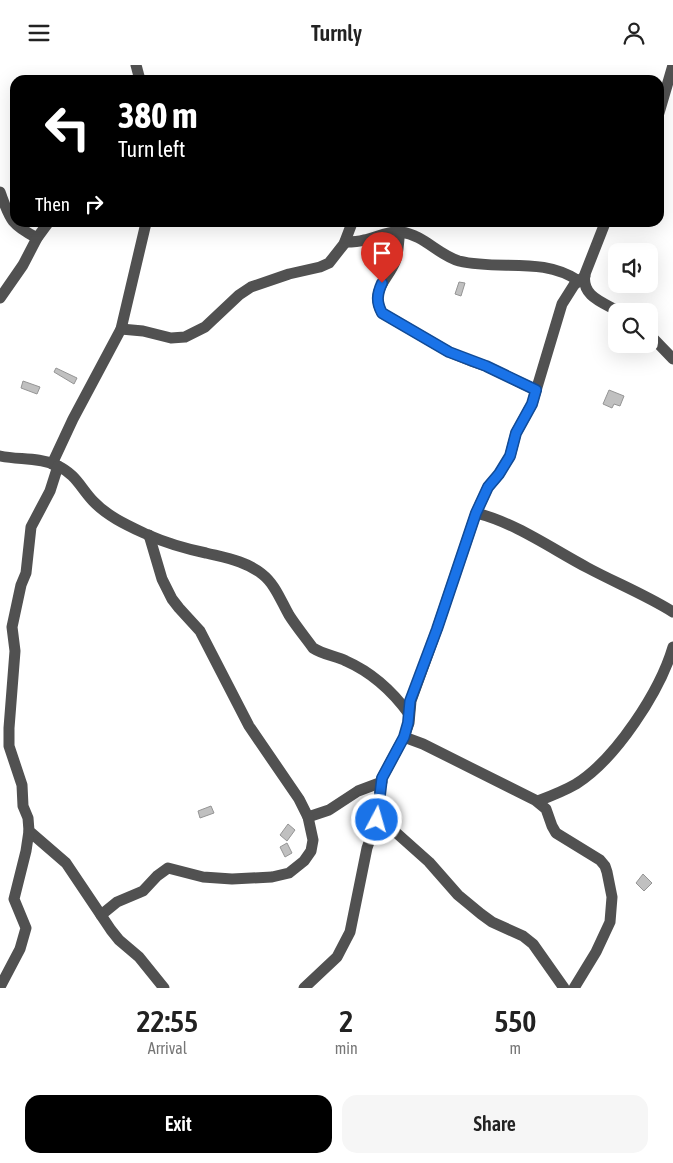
<!DOCTYPE html>
<html lang="en">
<head>
<meta charset="utf-8">
<style>
	body { margin:0; font-family:"Asap Condensed",sans-serif; background:#f6f6f6; color:#222; height:100vh; display:flex; flex-direction:column; font-size:19px; white-space:nowrap }
	* { box-sizing:border-box; margin:0 }
	p { font-size:16px; color:#767676 }
	.icon { flex:none; width:28px; height:28px; fill:none; stroke:currentColor; stroke-width:2; stroke-linecap:round; stroke-linejoin:round }
	.map { position:relative; height:923px; overflow:hidden }
	.details { display:flex; flex-direction:column; background:#fff; flex:1 }
	.details>* { flex:none }
	.guide { position:absolute; left:10px; top:10px; width:654px; height:152px; border-radius:15px; box-shadow:0 5px 20px #0002; background:#000; color:#fff; overflow:hidden }
	.fabs { position:absolute; left:608px; top:178px; display:grid; gap:10px }
	.fabs a { display:grid; place-items:center; width:50px; height:50px; border-radius:10px; background:#fff; box-shadow:0 5px 20px #0002; font-size:25px }
	.pin { position:absolute; display:grid; place-items:center; width:42px; height:42px; color:#fff; margin:-51px -21px; border-radius:50% 50% 50% 0; rotate:-45deg; box-shadow:0 0 5px #0007 }
	.pin .icon { rotate:45deg }
	.me { position:absolute; width:55px; margin:-28px; rotate:6deg; stroke-linejoin:round; filter:drop-shadow(0 0 4px #0008) }
	.turn { display:flex; align-items:center; gap:18px; height:105px; padding:0 25px; font-size:22px }
	.turn .icon { width:65px; height:65px; stroke-width:2.5 }
	.turn b { display:block; font-size:35px; line-height:42px }
	.then { display:flex; align-items:center; height:48px; padding:0 25px; background:#0003; gap:10px; font-size:19px }
	.eta { display:flex; justify-content:space-evenly; align-items:center; height:85px; text-align:center }
	.eta b { font-size:30px; font-weight:600; line-height:35px }
	.button { display:flex; gap:10px; margin-top:auto; padding:10px 25px }
	.button a { flex:1; height:58px; border-radius:15px; background:#000; color:#fff; font-size:20px; font-weight:600; line-height:58px; text-align:center }
	.button a+a { background:#f6f6f6; color:#222 }
	header { display:flex; justify-content:space-between; align-items:center; height:65px; padding:0 25px; background:#fff; font-size:22px; font-weight:600 }
	.map>svg:first-child { display:block }
</style>
</head>
<body>
<header><svg class="icon" aria-label="menu" viewBox="0 0 24 24"><path d="M4 6h16M4 12h16M4 18h16"/></svg>Turnly<svg class="icon" aria-label="person" viewBox="0 0 24 24"><circle cx="12" cy="8" r="4"/><path d="M4 21q1-7 8-7t8 7"/></svg></header>
<div class="map">
<svg width="673" height="923" viewBox="0 0 673 923">
	<rect width="100%" height="100%" fill="#fff"/>
	<!-- building -->
	<g fill="#c0c0c0" stroke="#959595">
		<path d="M 459,217 L 465,218 L 461,231 L 455,229 Z"/>
		<path d="M 56,303 L 77,313 L 74,319 L 54,307 Z"/>
		<path d="M 23,316 L 40,322 L 37,329 L 21,323 Z"/>
		<path d="M 609,325 L 624,331 L 620,341 L 614,339 L 612,343 L 603,339 Z"/>
		<path d="M 211,741 L 214,748 L 200,753 L 198,746 Z"/>
		<path d="M 288,759 L 295,765 L 287,776 L 280,770 Z"/>
		<path d="M 287,778 L 292,788 L 285,792 L 280,782 Z"/>
		<path d="M 643,809 L 652,818 L 644,826 L 636,818 Z"/>
	</g>
	<g fill="none" stroke-linecap="round" stroke-linejoin="round">
		<!-- minor -->
		<g stroke="#515151" stroke-width="11">
			<path d="M 136,0 L 140,15"/>
			<path d="M 659,48 L 673,0"/>
			<path d="M 0,127 C 10,154 10,159 37,173"/>
			<path d="M 605,158 L 585,209 C 581,231 602,237 618,246"/>
			<path d="M 400,166 C 398,177 399,187 395,197 C 387,216 370,225 382,248 L 449,287 L 471,296 L 486,301 L 536,325"/>
			<path d="M 345,177 C 351,177 358,177 364,175 C 375,173 390,165 401,167 C 424,170 438,190 459,196 C 500,206 542,191 579,216"/>
			<path d="M 0,233 L 23,200 L 37,173 L 48,158"/>
			<path d="M 121,264 L 143,266 L 171,273 L 185,272 L 205,262 L 239,230 L 251,222 L 289,209 L 320,202 L 329,198 L 344,179 L 352,158"/>
			<path d="M 649,269 L 673,294"/>
			<path d="M 0,391 C 18,395 38,392 56,400 C 77,410 79,421 93,436 C 108,452 129,461 148,470 C 166,478 187,484 206,488 C 226,493 246,496 262,509 C 275,519 281,536 289,550 C 296,561 305,572 313,583 C 324,590 336,591 346,596 C 371,607 393,627 409,649"/>
			<path d="M 52,399 L 73,354 L 121,264 L 146,158"/>
			<path d="M 58,401 L 50,426 L 31,462 L 26,508 L 21,520 L 12,562 L 15,586 L 9,663 L 9,681 L 22,720 L 23,741 L 28,753 L 29,766 L 66,798 L 111,865 L 119,875 L 139,892 L 164,923"/>
			<path d="M 476,448 C 516,458 552,484 588,503 C 616,518 646,530 673,547"/>
			<path d="M 404,672 L 423,679 L 535,735 L 546,744 L 552,761 L 556,768 L 600,795 L 605,801 L 607,807 L 612,832 L 610,857 L 596,887 L 574,923"/>
			<path d="M 538,736 C 551,731 564,726 576,719 C 616,694 660,626 673,582"/>
			<path d="M 308,752 L 329,745 L 358,726 L 382,717"/>
			<path d="M 377,755 L 392,764 L 429,797 L 458,830 L 481,849 L 492,857 L 523,871 L 533,879 L 564,923"/>
			<path d="M 101,850 L 117,837 L 143,826 L 157,811 L 168,803 L 203,812 L 232,814 L 272,812 L 289,808 L 304,796 L 311,786 L 313,775 L 308,752 L 299,734 L 249,661 L 200,566 L 179,543 L 172,534 L 162,514 L 149,470"/>
			<path d="M 0,922 L 20,884 L 26,863 L 14,834 L 26,786 L 29,766"/>
			<path d="M 304,923 L 337,892 L 350,867 L 367,783 L 378,752 L 380,724 L 382,713 L 404,672 L 409,658 L 411,636 L 437,564 L 476,448 L 488,422 L 499,409 L 510,391 L 516,368 L 532,339 L 562,239 L 574,220 L 585,211"/>
		</g>
	</g>
	<g fill="none" stroke-linecap="round" stroke-linejoin="round">
		<!-- route casing -->
		<g stroke="#114b97" stroke-width="12">
			<path id="route" d="M 377,755 L 382,713 L 404,672 L 408,658 L 410,636 L 437,564 L 476,448 L 488,422 L 499,409 L 510,391 L 516,368 L 532,339 L 536,325 L 486,301 L 449,287 L 382,248 C 376,237 377,229 382,218"/>
		</g>
		<!-- route -->
		<use href="#route" stroke="#1a73e8" stroke-width="9"/>
	</g>
</svg>
<div class="fabs">
<a><svg class="icon" aria-label="sound" viewBox="0 0 24 24"><path d="M4 9h4l5-4v14l-5-4H4zM17 9q2 3 0 6"/></svg></a>
<a><svg class="icon" aria-label="search" viewBox="0 0 24 24"><circle cx="10" cy="10" r="6"/><path d="M15 15l6 6"/></svg></a>
</div>
<div class="pin" style="left:382px;top:218px;background:#d93025"><svg class="icon" aria-label="arrive" viewBox="0 0 24 24"><path d="M6 21V4h12l-3 4 3 4H6"/></svg></div>
<svg class="me" style="left:377px;top:755px" viewBox="-20 -20 40 40"><circle r="17" fill="#1a73e8" stroke="#fff" stroke-width="3"/><path d="M0-11L8 9 0 5-8 9z" fill="#fff"/></svg>
<div class="guide">
<div class="turn"><svg class="icon" aria-label="left" viewBox="0 0 24 24"><path d="M17 20v-9H6M10 6l-5 5 5 5"/></svg><div><b>380 m</b>Turn left</div></div>
<div class="then">Then<svg class="icon" aria-label="right" viewBox="0 0 24 24"><path d="M7 20v-9h11M14 6l5 5-5 5"/></svg></div>
</div>
</div>
<section class="details">
<div class="eta">
<div><b>22:55</b><p>Arrival</p></div>
<div><b>2</b><p>min</p></div>
<div><b>550</b><p>m</p></div>
</div>
<div class="button"><a>Exit</a><a>Share</a></div>
</section>
</body>
</html>
